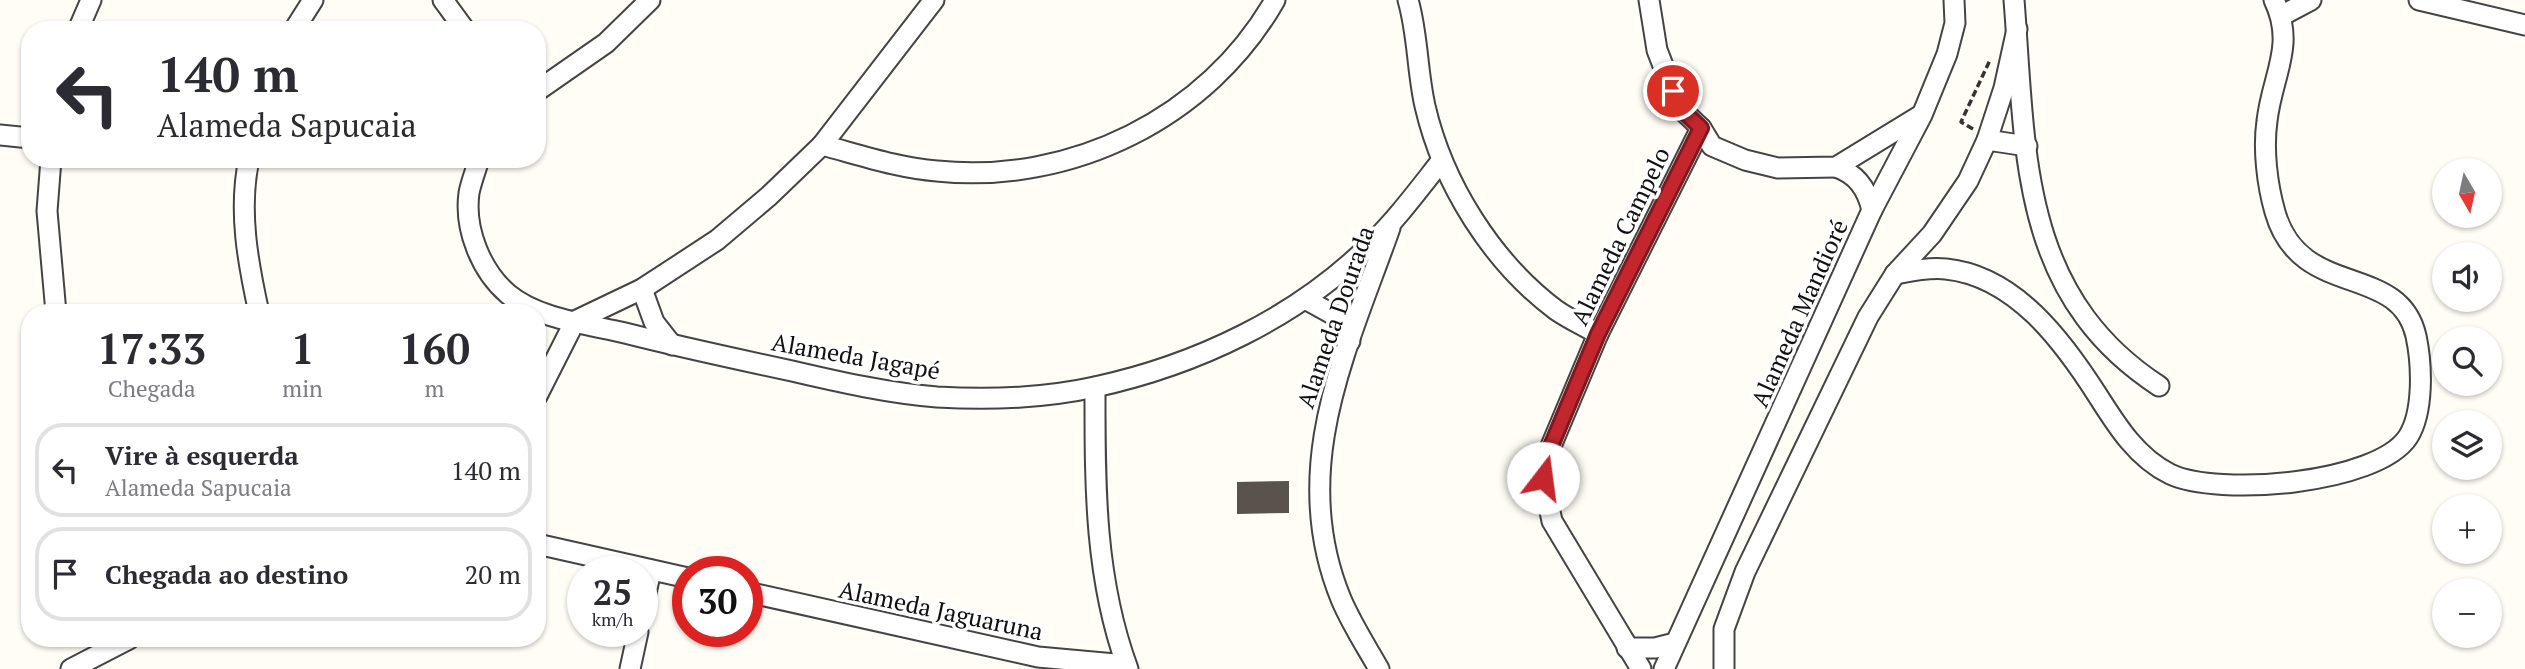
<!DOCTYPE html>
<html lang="pt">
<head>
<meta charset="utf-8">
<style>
	body { margin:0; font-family:"PT Serif",serif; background:#f2f2f3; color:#2b2b33; height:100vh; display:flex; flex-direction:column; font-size:26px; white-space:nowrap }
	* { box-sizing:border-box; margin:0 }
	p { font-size:23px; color:#7c7c81 }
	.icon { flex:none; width:38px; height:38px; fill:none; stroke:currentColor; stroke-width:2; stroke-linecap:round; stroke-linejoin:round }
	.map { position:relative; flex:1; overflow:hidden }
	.details { position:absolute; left:21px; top:304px; width:525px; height:343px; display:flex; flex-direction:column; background:#fff; border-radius:28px; box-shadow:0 2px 5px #0004 }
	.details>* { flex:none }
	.top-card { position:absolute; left:21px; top:21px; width:525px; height:147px; border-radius:28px; box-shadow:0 2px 5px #0004; background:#fff; color:#2b2b33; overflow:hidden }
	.needle { width:46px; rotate:171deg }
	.buttons { position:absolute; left:2432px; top:158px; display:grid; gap:14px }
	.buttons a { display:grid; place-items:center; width:70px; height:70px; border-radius:50%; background:#fff; box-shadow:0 2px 5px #0004; font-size:35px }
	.speed { position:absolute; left:567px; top:556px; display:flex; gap:14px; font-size:35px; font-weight:700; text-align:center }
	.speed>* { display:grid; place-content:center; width:91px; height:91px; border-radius:50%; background:#fff; box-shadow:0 2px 5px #0004; line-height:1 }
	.speed small { font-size:18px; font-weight:400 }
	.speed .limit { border:10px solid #d22; background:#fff; color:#111 }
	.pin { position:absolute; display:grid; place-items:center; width:60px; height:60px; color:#fff; margin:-30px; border:4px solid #fff; border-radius:50%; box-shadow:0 2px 7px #0007 }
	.me { position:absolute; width:77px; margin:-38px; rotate:15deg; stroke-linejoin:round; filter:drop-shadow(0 0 5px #0008) }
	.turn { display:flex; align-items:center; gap:24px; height:147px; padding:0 21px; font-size:32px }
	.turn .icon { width:91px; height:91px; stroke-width:2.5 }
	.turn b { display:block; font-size:49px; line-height:60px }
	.eta { display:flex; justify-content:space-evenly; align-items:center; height:119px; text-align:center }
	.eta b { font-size:42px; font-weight:600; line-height:49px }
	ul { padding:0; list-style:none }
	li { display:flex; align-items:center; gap:21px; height:94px; margin:0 14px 10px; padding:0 7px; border:4px solid #e1e1e2; border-radius:28px }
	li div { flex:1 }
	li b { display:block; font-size:26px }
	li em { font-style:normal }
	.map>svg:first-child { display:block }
</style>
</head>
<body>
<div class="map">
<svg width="2525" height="669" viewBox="0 0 2525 669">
	<rect width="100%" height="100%" fill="#fffdf5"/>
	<!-- building -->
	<path fill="#5a524d" d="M 1289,481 L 1289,513 L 1237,514 L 1237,482 Z"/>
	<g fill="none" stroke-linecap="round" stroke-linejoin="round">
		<!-- minor casing -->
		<g stroke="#444" stroke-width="23">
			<g id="minor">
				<path d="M 443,0 L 465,30"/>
				<path d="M 1408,0 C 1418,34 1417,71 1425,106 C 1443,184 1492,262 1556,310 C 1569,319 1584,326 1598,334"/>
				<path d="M 1649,0 L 1657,50 L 1679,107 L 1701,128 L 1712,146 L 1745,160 L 1778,168 L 1836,167 L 1921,115"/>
				<path d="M 2014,0 C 2026,150 2018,294 2159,386"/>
				<path d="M 2419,0 L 2525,25"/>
				<path d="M 2281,16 L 2311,0"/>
				<path d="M 78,30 L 91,0"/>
				<path d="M 294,30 L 313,0"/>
				<path d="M 537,91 L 606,43 L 650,0"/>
				<path d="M 0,135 L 30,138"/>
				<path d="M 1987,140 L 2027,146"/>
				<path d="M 822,145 C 860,155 898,168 937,171 C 1071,185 1208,118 1275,0"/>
				<path d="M 51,159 L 47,211 L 56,313"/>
				<path d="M 249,159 C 238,211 248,263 259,313"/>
				<path d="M 479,159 C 476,170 471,182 469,193 C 464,229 481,271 508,294 C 538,319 587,324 625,333 C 680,347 736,359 792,371 C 839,382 888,393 937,397 C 988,400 1045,398 1095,387 C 1196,365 1296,318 1370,245 C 1397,219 1419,189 1442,160"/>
				<path d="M 1836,167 C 1857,174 1867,189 1872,210"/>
				<path d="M 1895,274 C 1911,271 1929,267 1946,269 C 2015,276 2063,341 2098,396 C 2117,426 2137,458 2170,474 C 2218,497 2377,484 2408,437 C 2424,412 2422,364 2416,336 C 2399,261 2300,301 2275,212 C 2267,184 2263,149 2267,121 C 2272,75 2296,46 2274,0"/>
				<path d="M 642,289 L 654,322 L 672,345"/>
				<path d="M 1305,299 L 1334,315 L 1350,341"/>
				<path d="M 1095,387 C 1095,483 1094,577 1128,669"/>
				<path d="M 537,396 L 575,321 L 642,289 L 717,240 L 769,196 L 822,145 L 934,0"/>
				<path d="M 537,544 L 688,578"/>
				<path d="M 747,592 L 1038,657 L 1126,665"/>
				<path d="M 642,612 L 651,570"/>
				<path d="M 1627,648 L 1655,648 L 1675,643"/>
				<path d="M 71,669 L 129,639"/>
				<path d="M 630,669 L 638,632"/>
				<path d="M 1379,669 C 1366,646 1351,623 1341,599 C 1287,468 1347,350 1390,228"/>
				<path d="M 1641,669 L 1552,521 L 1543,479 L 1546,458 L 1598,334 L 1701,128"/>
				<path d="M 1664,669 L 1872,210 L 1922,115 L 1947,54 L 1955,23 L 1954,0"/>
				<path d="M 1724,669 L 1724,629 L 1745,572 L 1868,317 L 1895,274 L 1932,234 L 1968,181 L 1987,140 L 2004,88 L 2017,29"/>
			</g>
		</g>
		<!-- path -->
		<path stroke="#333" stroke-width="3.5" stroke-dasharray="7 3.5" stroke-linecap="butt" d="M 1973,129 L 1961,122 L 1990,60"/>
		<!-- minor -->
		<use href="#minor" stroke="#fff" stroke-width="19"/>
	</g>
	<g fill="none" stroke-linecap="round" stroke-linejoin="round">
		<!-- route casing -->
		<g stroke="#7f191e" stroke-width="18">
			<path id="route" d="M 1543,478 L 1546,458 L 1598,334 L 1701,128 L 1679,107 L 1673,91"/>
		</g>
		<!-- route -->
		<use href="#route" stroke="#c4262e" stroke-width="12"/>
	</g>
	<g text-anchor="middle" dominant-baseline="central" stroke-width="7" stroke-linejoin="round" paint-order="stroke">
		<!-- street labels -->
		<g font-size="24" fill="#111" stroke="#fff">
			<text transform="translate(1620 236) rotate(-64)">Alameda Campelo</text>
			<text transform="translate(1799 313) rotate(-66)">Alameda Mandioré</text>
			<text transform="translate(1335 317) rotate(-71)">Alameda Dourada</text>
			<text transform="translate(856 356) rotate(10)">Alameda Jagapé</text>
			<text transform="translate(941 610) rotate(12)">Alameda Jaguaruna</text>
		</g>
	</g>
</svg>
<div class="buttons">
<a><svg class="needle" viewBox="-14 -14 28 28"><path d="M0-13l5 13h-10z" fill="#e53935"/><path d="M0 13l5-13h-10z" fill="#7c7c81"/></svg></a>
<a><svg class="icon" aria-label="sound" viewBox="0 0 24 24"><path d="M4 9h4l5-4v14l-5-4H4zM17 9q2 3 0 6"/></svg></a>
<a><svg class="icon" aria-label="search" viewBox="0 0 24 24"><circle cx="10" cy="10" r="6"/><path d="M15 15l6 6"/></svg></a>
<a><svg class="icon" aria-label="layers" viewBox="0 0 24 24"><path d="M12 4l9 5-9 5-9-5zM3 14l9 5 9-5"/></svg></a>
<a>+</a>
<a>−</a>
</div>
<div class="speed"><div>25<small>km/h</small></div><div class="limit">30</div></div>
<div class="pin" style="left:1673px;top:91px;background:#d93025"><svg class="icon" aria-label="arrive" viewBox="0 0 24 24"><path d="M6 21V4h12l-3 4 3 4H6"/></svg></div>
<svg class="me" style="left:1543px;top:478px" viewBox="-20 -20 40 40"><circle r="19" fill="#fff"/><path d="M0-13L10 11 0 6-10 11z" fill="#c4262e"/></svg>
<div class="top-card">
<div class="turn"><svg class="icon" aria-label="left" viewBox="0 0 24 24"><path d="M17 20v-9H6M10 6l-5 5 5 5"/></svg><div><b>140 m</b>Alameda Sapucaia</div></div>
</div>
<section class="details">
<div class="eta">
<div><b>17:33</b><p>Chegada</p></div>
<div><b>1</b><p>min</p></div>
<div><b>160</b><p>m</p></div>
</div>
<ul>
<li><svg class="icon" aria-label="left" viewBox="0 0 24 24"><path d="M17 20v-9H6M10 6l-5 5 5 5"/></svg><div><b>Vire à esquerda</b><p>Alameda Sapucaia</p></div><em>140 m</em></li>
<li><svg class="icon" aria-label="arrive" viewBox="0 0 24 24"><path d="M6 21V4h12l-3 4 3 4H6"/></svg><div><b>Chegada ao destino</b></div><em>20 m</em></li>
</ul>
</section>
</div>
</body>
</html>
